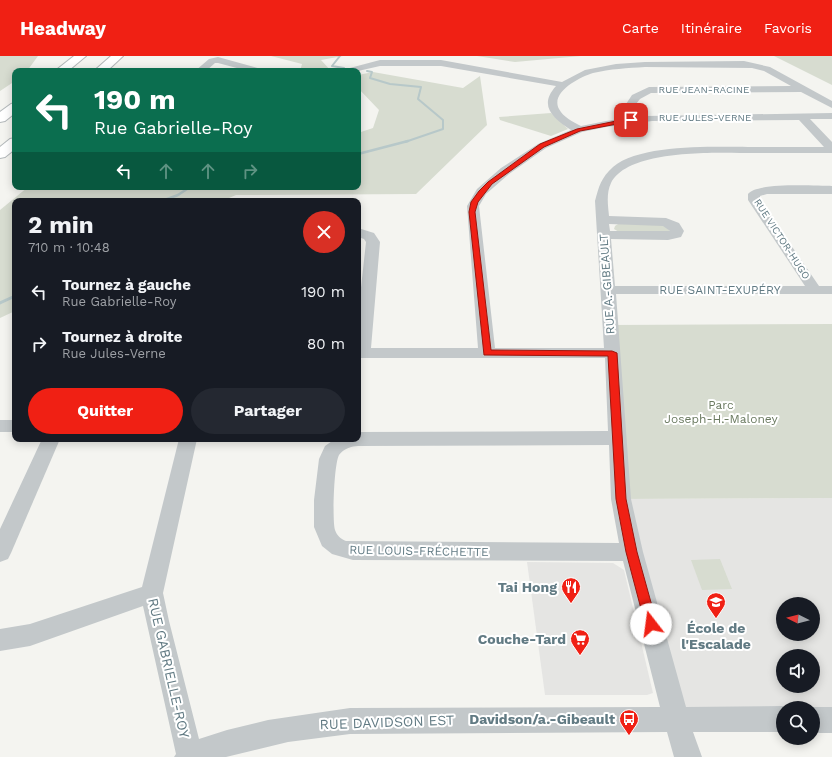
<!DOCTYPE html>
<html lang="fr">
<head>
<meta charset="utf-8">
<style>
	body { margin:0; font-family:"Work Sans",sans-serif; background:#242831; color:#f1f3f6; height:100vh; display:flex; flex-direction:column; font-size:15px; white-space:nowrap }
	* { box-sizing:border-box; margin:0 }
	p { font-size:13px; color:#9ea1a6 }
	.icon { flex:none; width:22px; height:22px; fill:none; stroke:currentColor; stroke-width:2; stroke-linecap:round; stroke-linejoin:round }
	.map { position:relative; flex:1; overflow:hidden }
	.side { position:absolute; left:12px; top:142px; width:349px; height:244px; display:flex; flex-direction:column; background:#171b24; border-radius:8px; box-shadow:0 2px 10px #0003 }
	.side>* { flex:none }
	.top-card { position:absolute; left:12px; top:12px; width:349px; height:122px; border-radius:8px; box-shadow:0 2px 10px #0003; background:#0b6e4f; color:#fff; overflow:hidden }
	.needle { width:26px; rotate:276deg }
	.controls { position:absolute; left:776px; top:541px; display:grid; gap:8px }
	.controls a { display:grid; place-items:center; width:44px; height:44px; border-radius:50%; background:#171b24; box-shadow:0 2px 10px #0003; font-size:20px }
	.pin { position:absolute; display:grid; place-items:center; width:34px; height:34px; color:#fff; margin:-17px; border-radius:8px; box-shadow:0 2px 6px #0006 }
	.me { position:absolute; width:44px; margin:-22px; rotate:345deg; stroke-linejoin:round; filter:drop-shadow(0 0 3px #0008) }
	.turn { display:flex; align-items:center; gap:14px; height:84px; padding:0 16px; font-size:18px }
	.turn .icon { width:52px; height:52px; stroke-width:2.5 }
	.turn b { display:block; font-size:28px; line-height:34px }
	.lanes { display:flex; align-items:center; height:38px; padding:0 16px; background:#0003; justify-content:center; gap:20px; direction:ltr }
	.lanes .off { opacity:.35 }
	.round { display:grid; place-items:center; flex:none; width:42px; height:42px; border-radius:21px; background:#242831 }
	.summary { display:flex; align-items:center; justify-content:space-between; height:68px; padding:0 16px }
	h1 { font-size:24px; font-weight:700; line-height:30px }
	.action { display:flex; gap:8px; margin-top:auto; padding:8px 16px }
	.action a { flex:1; height:46px; border-radius:24px; background:#f02014; color:#fff; font-size:16px; font-weight:700; line-height:46px; text-align:center }
	.action a+a { background:#242831; color:#f1f3f6 }
	ul { padding:0; list-style:none }
	li { display:flex; align-items:center; gap:12px; height:52px; padding:0 16px }
	li div { flex:1 }
	li b { display:block; font-size:15px }
	li em { font-style:normal }
	header { display:flex; align-items:center; gap:24px; box-sizing:border-box; height:56px; padding:0 20px; background:#f02014; color:#fff }
	header strong { font-size:19px }
	nav { display:flex; gap:22px; margin-inline-start:auto; font-size:14px }
	.map>svg:first-child { display:block }
</style>
</head>
<body>
<header>
<strong>Headway</strong>
<nav><a>Carte</a><a>Itinéraire</a><a>Favoris</a></nav>
</header>
<div class="map">
<svg width="832" height="701" viewBox="0 0 832 701">
	<rect width="100%" height="100%" fill="#f4f4f0"/>
	<!-- built -->
	<g fill="#e5e5e3" fill-rule="evenodd">
		<path d="M 832,442 L 832,664 L 813,652 L 783,652 L 676,663 L 621,443 ZM 783,548 L 813,548 L 813,578 L 783,578 ZM 783,600 L 813,600 L 813,630 L 783,630 Z"/>
		<path d="M 527,506 L 613,507 L 624,514 L 653,637 L 647,639 L 545,639 Z"/>
	</g>
	<!-- green -->
	<g fill="#d7dcd0">
		<path d="M 0,0 L 38,0 L 27,15 L 15,15 L 15,25 L 0,35 Z"/>
		<path d="M 271,0 L 343,0 L 321,4 L 331,15 L 300,15 L 302,8 Z"/>
		<path d="M 477,0 L 581,0 L 515,6 Z"/>
		<path d="M 774,0 L 832,0 L 832,29 Z"/>
		<path d="M 373,16 L 463,32 L 480,20 L 487,69 L 416,138 L 236,139 L 222,145 L 15,145 L 15,255 L 0,262 L 0,154 L 28,131 L 358,131 L 358,77 L 373,72 L 379,54 L 358,32 L 358,19 Z"/>
		<path d="M 551,57 L 568,73 L 551,80 L 500,64 L 499,61 Z"/>
		<path d="M 618,168 L 662,168 L 670,175 L 667,177 L 619,176 L 614,173 L 615,170 Z"/>
		<path d="M 832,268 L 832,442 L 621,443 L 610,269 Z"/>
		<path d="M 720,503 L 732,533 L 702,534 L 691,504 Z"/>
	</g>
	<g fill="none" stroke-linecap="round" stroke-linejoin="round">
		<!-- stream-far2 -->
		<g stroke="#b7c8c9" stroke-width="2">
			<path d="M 340,0 L 332,10 L 344,12"/>
			<path d="M 367,15 L 372,16 L 370,22 L 390,28 L 421,31 L 418,43 L 443,64 L 443,73 L 405,86"/>
		</g>
		<!-- stream-far1 -->
		<g stroke="#b7c8c9" stroke-width="2.5">
			<path d="M 358,98 L 408,85"/>
			<path d="M 162,145 L 178,139 L 190,131"/>
		</g>
		<!-- stream -->
		<path stroke="#b7c8c9" stroke-width="3" d="M 0,247 L 15,240"/>
		<!-- highway casing -->
		<g stroke="#b3b8ba" stroke-width="2">
			<g id="highway">
				<path d="M 74,0 L 86,0 L 68,15 L 55,15 Z"/>
				<path d="M 111,0 L 123,0 L 107,15 L 94,15 Z"/>
				<path d="M 15,47 L 15,57 L 5,65 L 0,66 L 0,56 L 11,48 Z"/>
				<path d="M 15,82 L 15,93 L 5,101 L 0,102 L 0,91 L 10,83 Z"/>
			</g>
		</g>
		<!-- minor -->
		<g fill="#c3c8ca" fill-rule="evenodd">
			<path d="M 218,1 L 261,13 L 263,15 L 248,15 L 218,7 L 215,7 L 206,15 L 195,15 L 209,3 Z"/>
			<path d="M 380,4 L 441,4 L 562,26 L 585,14 L 616,8 L 645,6 L 744,5 L 770,11 L 832,45 L 832,52 L 801,36 L 651,37 L 640,43 L 636,48 L 646,60 L 832,57 L 832,63 L 810,63 L 832,86 L 832,97 C 806,97 779,97 753,97 C 719,97 629,92 611,127 C 606,137 608,150 609,160 L 666,162 L 679,167 L 684,175 L 681,181 L 668,184 L 611,183 L 615,230 L 805,230 L 748,144 L 748,138 C 756,126 816,130 832,130 L 832,138 L 767,138 L 760,140 L 760,144 L 819,230 L 832,230 L 832,238 L 616,238 L 631,443 L 643,496 L 686,651 L 783,650 L 787,652 L 783,652 L 783,676 L 693,676 L 702,701 L 674,701 L 667,676 L 350,678 L 288,686 L 226,701 L 174,701 L 176,698 L 143,550 L 30,590 L 0,595 L 0,573 L 30,568 L 142,531 L 179,383 L 197,383 L 163,537 L 169,565 L 199,683 L 227,674 L 268,664 L 350,652 L 660,651 L 623,505 L 353,504 L 332,498 L 322,490 L 314,471 L 314,444 L 319,403 L 325,390 L 335,383 L 358,383 L 358,376 L 608,375 L 605,302 L 358,302 L 358,259 L 366,186 L 364,183 L 358,181 L 358,172 L 374,177 L 380,186 L 371,292 L 478,292 L 467,150 L 477,133 L 501,112 L 538,88 L 571,74 C 553,62 538,50 556,30 L 441,10 L 380,10 L 358,15 L 344,15 L 346,13 ZM 645,11 L 752,12 L 764,15 L 791,30 L 649,31 L 632,39 L 626,48 L 636,61 L 606,65 L 581,70 C 573,66 563,61 559,53 C 550,36 580,21 593,17 C 610,13 628,12 645,11 ZM 799,64 L 824,91 C 799,91 773,91 748,91 C 713,91 640,88 613,111 C 601,122 599,130 595,145 L 604,292 L 495,292 L 479,150 L 486,138 L 509,118 L 546,92 L 582,76 L 606,71 L 652,65 ZM 609,168 L 663,170 L 670,175 L 610,175 ZM 358,390 L 609,389 L 611,443 L 619,487 L 346,485 C 341,483 337,480 335,474 C 332,464 334,408 339,399 C 343,393 352,390 358,390 Z"/>
			<rect x="0" y="364" width="15" height="12"/>
			<path d="M 42,383 L 60,383 L 11,497 L 8,503 L 0,506 L 0,473 Z"/>
			<path d="M 813,651 L 832,651 L 832,677 L 813,677 L 813,652 L 811,652 Z"/>
		</g>
		<!-- highway -->
		<use href="#highway" fill="#fff" fill-rule="evenodd"/>
	</g>
	<!-- route -->
	<path fill="#f02014" stroke="#9c150d" d="M 631,62 L 633,63 L 633,65 L 580,75 L 544,91 L 492,128 L 478,146 L 475,156 L 491,294 L 612,295 L 617,297 L 626,443 L 637,496 L 657,568 L 655,572 L 651,574 L 647,572 L 645,568 L 626,496 L 616,443 L 608,300 L 484,299 L 469,156 L 471,146 L 479,135 L 488,126 L 540,88 L 577,73 Z"/>
	<!-- icons -->
	<defs>
		<g id="restaurant-pin" transform="scale(1)"><path d="M0 17L-7.5 6A9.5 9.5 0 1 1 7.5 6Z" fill="#f02014" stroke="#fff"/><path d="M-5-6h1v4h1v-4h1v4h1v-4h1v5L-1.5 .5V6h-2V.5L-5-1ZM5-6V6H3V1.5H1.5Q1.5-4 5-6Z" fill="#fff"/></g>
		<g id="school-pin" transform="scale(1)"><path d="M0 17L-7.5 6A9.5 9.5 0 1 1 7.5 6Z" fill="#f02014" stroke="#fff"/><path d="M0-5L7-2L0 1L-7-2ZM-4 1L0 2.5L4 1V4Q0 6-4 4Z" fill="#fff"/></g>
		<g id="supermarket-pin" transform="scale(1)"><path d="M0 17L-7.5 6A9.5 9.5 0 1 1 7.5 6Z" fill="#f02014" stroke="#fff"/><path d="M-6-5.5h2.5l.6 2H6L4.5 2H-2.5L-4.4-4H-6ZM-1.5 3.2a1.3 1.3 0 1 0 .1 0ZM3 3.2a1.3 1.3 0 1 0 .1 0Z" fill="#fff"/></g>
		<g id="bus-pin" transform="scale(1)"><path d="M0 17L-7.5 6A9.5 9.5 0 1 1 7.5 6Z" fill="#f02014" stroke="#fff"/><path d="M-5-6H5V4H4V6H2V4H-2V6H-4V4H-5ZM-3.5-4V0h7V-4ZM-3.5 1.2v1.5H-2V1.2ZM2 1.2v1.5H3.5V1.2Z" fill="#fff"/></g>
	</defs>
	<g fill-rule="evenodd">
		<use href="#restaurant-pin" x="571" y="531"/>
		<use href="#school-pin" x="716" y="546"/>
		<use href="#supermarket-pin" x="580" y="583"/>
		<use href="#bus-pin" x="629" y="663"/>
	</g>
	<g text-anchor="middle" dominant-baseline="central" stroke-width="4" stroke-linejoin="round" paint-order="stroke">
		<!-- far-street labels -->
		<g font-size="10" fill="#617a83" stroke="#fff">
			<text x="704" y="33">RUE JEAN-RACINE</text>
			<text x="705" y="61">RUE JULES-VERNE</text>
			<text transform="translate(782 183) rotate(57)">RUE VICTOR-HUGO</text>
		</g>
		<!-- street labels -->
		<g font-size="12" fill="#617a83" stroke="#fff">
			<text transform="translate(607 228) rotate(-94)">RUE A.-GIBEAULT</text>
			<text x="720" y="234">RUE SAINT-EXUPÉRY</text>
			<text transform="translate(419 495) rotate(1)">RUE LOUIS-FRÉCHETTE</text>
		</g>
		<!-- park labels -->
		<g font-size="12" fill="#6a7a60" stroke="#fff">
			<text x="721" y="349">Parc<tspan x="721" dy="14">Joseph-H.-Maloney</tspan></text>
		</g>
		<!-- near-poi labels -->
		<g font-size="14" font-weight="bold" fill="#617a83" stroke="#fff" text-anchor="end">
			<text x="557" y="531">Tai Hong</text>
			<text x="716" y="572" text-anchor="middle">École de<tspan x="716" dy="16">l'Escalade</tspan></text>
			<text x="566" y="583">Couche-Tard</text>
			<text x="615" y="663">Davidson/a.-Gibeault</text>
		</g>
		<!-- near-street labels -->
		<g font-size="14" fill="#617a83" stroke="#fff">
			<text transform="translate(169 612) rotate(77)">RUE GABRIELLE-ROY</text>
			<text transform="translate(387 666) rotate(-2)">RUE DAVIDSON EST</text>
		</g>
	</g>
</svg>
<div class="controls">
<a><svg class="needle" viewBox="-14 -14 28 28"><path d="M0-13l5 13h-10z" fill="#e53935"/><path d="M0 13l5-13h-10z" fill="#9ea1a6"/></svg></a>
<a><svg class="icon" aria-label="sound" viewBox="0 0 24 24"><path d="M4 9h4l5-4v14l-5-4H4zM17 9q2 3 0 6"/></svg></a>
<a><svg class="icon" aria-label="search" viewBox="0 0 24 24"><circle cx="10" cy="10" r="6"/><path d="M15 15l6 6"/></svg></a>
</div>
<div class="pin" style="left:631px;top:64px;background:#d93025"><svg class="icon" aria-label="arrive" viewBox="0 0 24 24"><path d="M6 21V4h12l-3 4 3 4H6"/></svg></div>
<svg class="me" style="left:651px;top:568px" viewBox="-20 -20 40 40"><circle r="19" fill="#fff"/><path d="M0-13L10 11 0 6-10 11z" fill="#f02014"/></svg>
<div class="top-card">
<div class="turn"><svg class="icon" aria-label="left" viewBox="0 0 24 24"><path d="M17 20v-9H6M10 6l-5 5 5 5"/></svg><div><b>190 m</b>Rue Gabrielle-Roy</div></div>
<div class="lanes"><svg class="icon" aria-label="left" viewBox="0 0 24 24"><path d="M17 20v-9H6M10 6l-5 5 5 5"/></svg><svg class="icon off" aria-label="ahead" viewBox="0 0 24 24"><path d="M12 20V5M6 11l6-6 6 6"/></svg><svg class="icon off" aria-label="ahead" viewBox="0 0 24 24"><path d="M12 20V5M6 11l6-6 6 6"/></svg><svg class="icon off" aria-label="right" viewBox="0 0 24 24"><path d="M7 20v-9h11M14 6l5 5-5 5"/></svg></div>
</div>
<section class="side">
<div class="summary"><div><h1>2 min</h1><p>710 m · 10:48</p></div><a class="round" style="background:#d93025;color:#fff"><svg class="icon" aria-label="close" viewBox="0 0 24 24"><path d="M6 6l12 12M18 6L6 18"/></svg></a></div>
<ul>
<li><svg class="icon" aria-label="left" viewBox="0 0 24 24"><path d="M17 20v-9H6M10 6l-5 5 5 5"/></svg><div><b>Tournez à gauche</b><p>Rue Gabrielle-Roy</p></div><em>190 m</em></li>
<li><svg class="icon" aria-label="right" viewBox="0 0 24 24"><path d="M7 20v-9h11M14 6l5 5-5 5"/></svg><div><b>Tournez à droite</b><p>Rue Jules-Verne</p></div><em>80 m</em></li>
</ul>
<div class="action"><a>Quitter</a><a>Partager</a></div>
</section>
</div>
</body>
</html>
